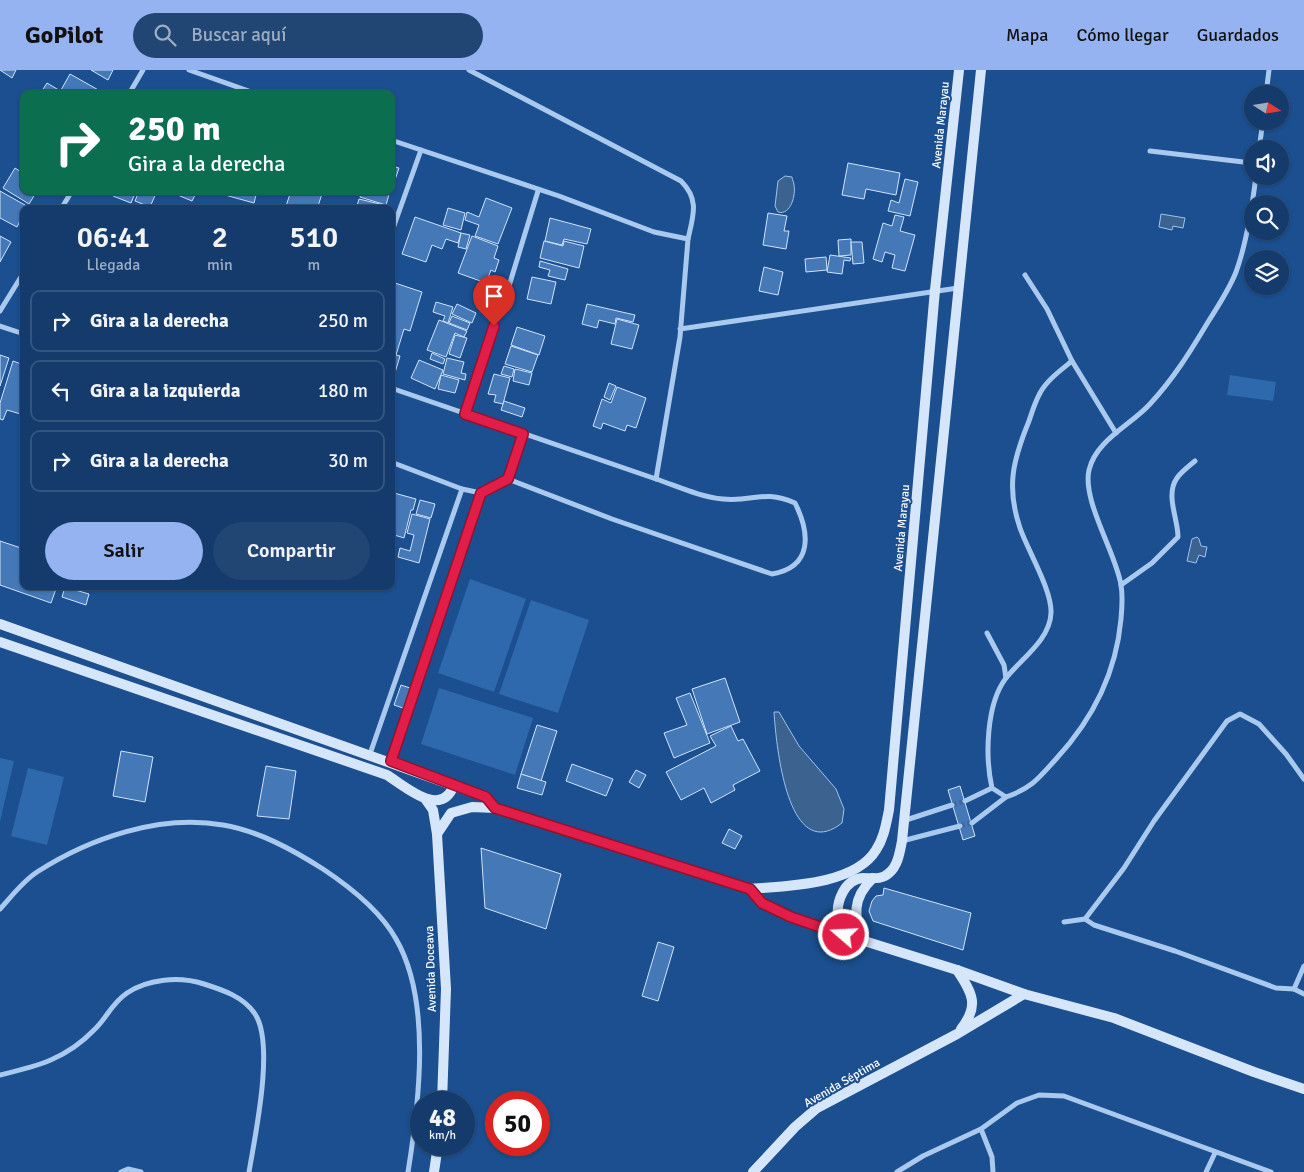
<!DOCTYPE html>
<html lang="es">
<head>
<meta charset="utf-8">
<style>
	body { margin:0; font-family:Signika,sans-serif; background:#214673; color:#f1f3f6; height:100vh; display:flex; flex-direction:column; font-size:19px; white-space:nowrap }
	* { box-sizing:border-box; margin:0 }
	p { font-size:16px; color:#9dadc1 }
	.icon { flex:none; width:28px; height:28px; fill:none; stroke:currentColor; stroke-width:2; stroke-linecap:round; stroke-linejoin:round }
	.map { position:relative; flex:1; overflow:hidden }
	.sheet { position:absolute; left:20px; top:135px; width:375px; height:385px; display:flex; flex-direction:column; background:#143b6b; border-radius:10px; box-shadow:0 1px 4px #0004,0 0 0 1px #33557e }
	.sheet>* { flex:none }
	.banner { position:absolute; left:20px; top:20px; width:375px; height:105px; border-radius:10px; box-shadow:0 1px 4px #0004,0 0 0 1px #33557e; background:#0b6e4f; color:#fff; overflow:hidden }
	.needle { width:32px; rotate:102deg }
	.buttons { position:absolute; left:1244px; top:15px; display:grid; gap:10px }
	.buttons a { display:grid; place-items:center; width:45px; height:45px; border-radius:50%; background:#143b6b; box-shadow:0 1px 4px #0004,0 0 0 1px #33557e; font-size:25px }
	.speed { position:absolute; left:410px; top:1021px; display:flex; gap:10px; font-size:25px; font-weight:700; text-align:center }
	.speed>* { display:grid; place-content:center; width:65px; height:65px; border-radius:50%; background:#143b6b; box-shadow:0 1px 4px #0004,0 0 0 1px #33557e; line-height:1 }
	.speed small { font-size:12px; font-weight:400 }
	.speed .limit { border:8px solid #d22; background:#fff; color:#111 }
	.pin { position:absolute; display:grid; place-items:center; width:42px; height:42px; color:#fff; margin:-51px -21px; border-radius:50% 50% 50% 0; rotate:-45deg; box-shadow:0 0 5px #0007 }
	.pin .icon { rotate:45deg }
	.me { position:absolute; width:55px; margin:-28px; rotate:289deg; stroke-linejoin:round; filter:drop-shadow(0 0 4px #0008) }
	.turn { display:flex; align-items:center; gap:18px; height:105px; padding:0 25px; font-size:22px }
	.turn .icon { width:65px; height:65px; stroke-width:2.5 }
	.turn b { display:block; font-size:35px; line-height:42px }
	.eta { display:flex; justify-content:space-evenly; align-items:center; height:85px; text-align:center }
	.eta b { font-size:30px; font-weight:600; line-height:35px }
	.primary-button { display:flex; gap:10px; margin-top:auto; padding:10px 25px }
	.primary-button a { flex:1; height:58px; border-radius:30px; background:#95b2f1; color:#111; font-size:20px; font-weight:600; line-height:58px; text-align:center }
	.primary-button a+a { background:#214673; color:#f1f3f6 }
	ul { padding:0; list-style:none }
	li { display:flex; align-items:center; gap:15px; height:62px; margin:0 10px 8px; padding:0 15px; border:2px solid #33557e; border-radius:10px }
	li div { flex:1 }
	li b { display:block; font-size:19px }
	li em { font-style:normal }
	header { display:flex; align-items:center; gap:30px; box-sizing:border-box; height:70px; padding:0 25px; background:#95b2f1; color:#111 }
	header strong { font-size:24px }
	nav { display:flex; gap:28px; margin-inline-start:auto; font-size:18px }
	.search { width:350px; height:45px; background:#214673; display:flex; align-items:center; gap:12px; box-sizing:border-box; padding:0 18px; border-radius:28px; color:#9dadc1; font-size:19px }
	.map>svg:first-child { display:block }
</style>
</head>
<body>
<header>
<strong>GoPilot</strong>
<div class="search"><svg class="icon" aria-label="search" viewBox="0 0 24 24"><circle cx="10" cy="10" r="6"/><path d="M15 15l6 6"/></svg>Buscar aquí</div>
<nav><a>Mapa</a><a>Cómo llegar</a><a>Guardados</a></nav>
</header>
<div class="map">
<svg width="1304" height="1102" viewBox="0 0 1304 1102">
	<rect width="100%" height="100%" fill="#1b4f8f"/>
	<!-- green -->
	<g fill="#2e69ad">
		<path d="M 1230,305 L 1276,312 L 1273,331 L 1227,325 Z"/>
		<path d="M 470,509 L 526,529 L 494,622 L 438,603 Z"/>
		<path d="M 531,530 L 589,550 L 558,643 L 499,624 Z"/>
		<path d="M 439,618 L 533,648 L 515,705 L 421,674 Z"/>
		<path d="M 0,688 L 14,691 L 0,752 Z"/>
		<path d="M 28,698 L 64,707 L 47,775 L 11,766 Z"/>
	</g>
	<!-- water -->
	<g fill="#3c6290" stroke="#9cc4f0">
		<path d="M 785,106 L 792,107 C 792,110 794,112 794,115 C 796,124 791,146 778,142 L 775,136 L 778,111 Z"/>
		<path d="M 1161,144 L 1185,148 L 1183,158 L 1173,156 L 1172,160 L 1159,157 Z"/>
		<path d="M 1197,467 L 1199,469 L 1201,476 L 1207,477 L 1205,487 L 1199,485 L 1196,493 L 1187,491 L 1192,469 Z"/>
		<path d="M 774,642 L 779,642 L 799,676 L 836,719 L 844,739 L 842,753 C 787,796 776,673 774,642 Z"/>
	</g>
	<!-- building -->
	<g fill="#4478b7" stroke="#cfe3fa">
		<path d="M 0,0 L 16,0 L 12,8 Z"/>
		<path d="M 91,0 L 113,0 L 108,10 Z"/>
		<path d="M 70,4 L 102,22 L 101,24 L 68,24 L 61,20 Z"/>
		<path d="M 47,13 L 62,22 L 60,24 L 40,24 Z"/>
		<path d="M 848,93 L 900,103 L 896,125 L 866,119 L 864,129 L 842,125 Z"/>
		<path d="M 391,96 L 399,98 L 393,116 L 391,116 Z"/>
		<path d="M 15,98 L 24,104 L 24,121 L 37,121 L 29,134 L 3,118 Z"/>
		<path d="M 905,109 L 918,112 L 910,146 L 888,141 L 891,130 L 899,133 Z"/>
		<path d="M 0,121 L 32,139 L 24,139 L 24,150 L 21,149 L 17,157 L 0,148 Z"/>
		<path d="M 115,121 L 136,121 L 131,133 L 113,126 Z"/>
		<path d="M 139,121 L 157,121 L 150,137 L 135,131 Z"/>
		<path d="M 168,121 L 197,121 L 192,131 Z"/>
		<path d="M 226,121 L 257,121 L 254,133 L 225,125 Z"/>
		<path d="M 291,121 L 323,121 L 317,139 L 285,139 Z"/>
		<path d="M 361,121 L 390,121 L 386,135 L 360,127 Z"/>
		<path d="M 486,128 L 512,138 L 498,174 L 475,166 L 479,155 L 465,150 L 467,142 L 479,147 Z"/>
		<path d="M 359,129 L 384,135 L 383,139 L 356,139 Z"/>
		<path d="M 448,138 L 465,143 L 461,160 L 443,155 Z"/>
		<path d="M 768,143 L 787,146 L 784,161 L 789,161 L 786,179 L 763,175 Z"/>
		<path d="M 895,145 L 904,147 L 900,161 L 915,165 L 905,201 L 892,198 L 895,185 L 885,182 L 882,192 L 873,189 L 883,153 L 892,156 Z"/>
		<path d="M 415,147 L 461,163 L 458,173 L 446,169 L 442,179 L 432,175 L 426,192 L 402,184 Z"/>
		<path d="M 550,148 L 591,159 L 587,174 L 564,169 L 562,175 L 545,171 Z"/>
		<path d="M 461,163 L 470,165 L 466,179 L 458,177 Z"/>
		<path d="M 0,166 L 11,172 L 0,192 Z"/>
		<path d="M 472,166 L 498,176 L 494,188 L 499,190 L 495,202 L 491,200 L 486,213 L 458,203 Z"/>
		<path d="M 851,169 L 851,185 L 839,186 L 838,170 Z"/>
		<path d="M 544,171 L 563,176 L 564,171 L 584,176 L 579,198 L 540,188 Z"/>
		<path d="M 851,172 L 862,172 L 864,193 L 853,194 Z"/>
		<path d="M 830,185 L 851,188 L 850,191 L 844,190 L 842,204 L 827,202 Z"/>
		<path d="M 826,187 L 827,200 L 806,202 L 805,189 Z"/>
		<path d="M 540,191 L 568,199 L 565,210 L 548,206 L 550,200 L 539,197 Z"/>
		<path d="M 764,197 L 783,202 L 778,225 L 759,221 Z"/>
		<path d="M 532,207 L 556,212 L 551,234 L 527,229 Z"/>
		<path d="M 392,212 L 422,222 L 410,261 L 404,259 L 396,285 L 400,286 L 394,306 L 391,305 Z"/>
		<path d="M 436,232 L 453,237 L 448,253 L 443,251 L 445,246 L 433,242 Z"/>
		<path d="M 457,234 L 476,243 L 472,253 L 452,244 Z"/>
		<path d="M 587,234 L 635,245 L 633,252 L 616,248 L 615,254 L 599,250 L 597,258 L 582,254 Z"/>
		<path d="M 452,246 L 470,253 L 467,260 L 449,253 Z"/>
		<path d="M 617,249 L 639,255 L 632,279 L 611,274 Z"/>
		<path d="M 439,250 L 467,261 L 464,267 L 455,263 L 446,287 L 427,280 Z"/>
		<path d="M 517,257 L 545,266 L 539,285 L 511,275 Z"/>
		<path d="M 455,265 L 467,268 L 460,288 L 449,284 Z"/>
		<path d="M 511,276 L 538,285 L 532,302 L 505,294 Z"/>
		<path d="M 432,283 L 445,289 L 443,294 L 430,289 Z"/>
		<path d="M 0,285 L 9,288 L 0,316 Z"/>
		<path d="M 447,288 L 464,292 L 461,303 L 466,304 L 465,310 L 443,304 Z"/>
		<path d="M 419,290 L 443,300 L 435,319 L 411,308 Z"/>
		<path d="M 13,291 L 24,295 L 24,345 L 7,340 L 3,350 L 0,349 L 0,333 Z"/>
		<path d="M 504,296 L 514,299 L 512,307 L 501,304 Z"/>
		<path d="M 515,299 L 532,303 L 529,315 L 513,311 Z"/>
		<path d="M 494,304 L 510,308 L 503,334 L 494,332 L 496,325 L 488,324 Z"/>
		<path d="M 441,305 L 459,310 L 455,323 L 438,319 Z"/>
		<path d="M 609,313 L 616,316 L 610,330 L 604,327 Z"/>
		<path d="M 617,317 L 646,328 L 636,358 L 627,355 L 625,361 L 603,353 L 601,359 L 593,356 L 602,329 L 611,333 Z"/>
		<path d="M 504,331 L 525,338 L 522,347 L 501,340 Z"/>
		<path d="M 394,423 L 416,429 L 413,440 L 411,440 L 404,468 L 391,464 L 391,432 Z"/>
		<path d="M 420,430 L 435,434 L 431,448 L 416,444 Z"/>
		<path d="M 412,444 L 430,449 L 419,493 L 398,487 L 400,478 L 410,481 L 414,465 L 407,463 Z"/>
		<path d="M 0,471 L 24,479 L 24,516 L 57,516 L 51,533 L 0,515 Z"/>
		<path d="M 65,517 L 89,524 L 86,535 L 62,527 Z"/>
		<path d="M 725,608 L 740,652 L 707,664 L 692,619 Z"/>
		<path d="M 401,615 L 410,618 L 403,638 L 394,635 Z"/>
		<path d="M 690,623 L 710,673 L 674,688 L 664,663 L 687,655 L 676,628 Z"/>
		<path d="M 537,655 L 557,661 L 541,711 L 521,704 Z"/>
		<path d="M 731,656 L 738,671 L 743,669 L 760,701 L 733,715 L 735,720 L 711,733 L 704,718 L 681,730 L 666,702 L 716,676 L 710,666 Z"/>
		<path d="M 121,681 L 153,687 L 145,732 L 113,726 Z"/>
		<path d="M 572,694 L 613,709 L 606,726 L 566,711 Z"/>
		<path d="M 266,696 L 296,701 L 289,749 L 257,746 Z"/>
		<path d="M 636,700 L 646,705 L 639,718 L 629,712 Z"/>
		<path d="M 521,704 L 546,712 L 542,725 L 517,718 Z"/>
		<path d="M 960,716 L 975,766 L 963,770 L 948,720 Z"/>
		<path d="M 729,759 L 742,766 L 735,779 L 722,773 Z"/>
		<path d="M 481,778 L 561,804 L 546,859 L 485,838 Z"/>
		<path d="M 884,818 L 971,843 L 963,880 L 873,851 L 869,841 L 872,831 L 876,826 L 883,825 Z"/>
		<path d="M 658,872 L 674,877 L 658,931 L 642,926 Z"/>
	</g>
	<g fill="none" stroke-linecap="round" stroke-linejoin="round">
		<!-- street-tunnel -->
		<g stroke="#3d69a0" stroke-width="5" stroke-dasharray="5 2.5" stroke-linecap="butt">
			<path d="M 952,735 L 965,731"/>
			<path d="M 960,756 L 972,753"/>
		</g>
		<!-- street -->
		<g stroke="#a9c9ee" stroke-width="5">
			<path d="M 189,0 L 257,24"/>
			<path d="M 469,0 L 681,111 C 700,130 693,146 688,169"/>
			<path d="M 129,24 L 143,0"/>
			<path d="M 1266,24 L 1269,0"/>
			<path d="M 391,70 L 559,126 L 654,162 L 688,169 L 680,267 L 656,409 L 391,318"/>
			<path d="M 1259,79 L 1263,51"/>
			<path d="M 1150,81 L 1252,93"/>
			<path d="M 61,139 L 72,121"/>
			<path d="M 391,164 L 421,80"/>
			<path d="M 1025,205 L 1047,239 L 1072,291 L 1116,363"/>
			<path d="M 509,216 L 538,121"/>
			<path d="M 0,241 L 24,202"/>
			<path d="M 0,256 L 24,264"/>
			<path d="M 680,259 L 958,218"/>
			<path d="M 1072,291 C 1061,300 1047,310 1040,323 C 1035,332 1032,342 1029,351 C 1013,390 1006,417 1020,458 C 1028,481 1052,520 1051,543 C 1050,570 1021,589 1006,608 C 986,634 985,687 992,718 L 1006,727 C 1032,718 1038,709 1056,689 C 1093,649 1116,604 1121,549 C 1122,538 1123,526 1121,515 C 1116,483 1082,431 1089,400 C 1096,370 1131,355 1150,334 C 1174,308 1190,282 1208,252 C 1218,236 1229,220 1236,202 C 1247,172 1252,138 1256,106"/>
			<path d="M 465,344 L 494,256"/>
			<path d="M 391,392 L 462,419 L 481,423 L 508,409 L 523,364"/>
			<path d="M 508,409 L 612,449 L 772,504 C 813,497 810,463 795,433 C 763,419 754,432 723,429 C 700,427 677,416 656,409"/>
			<path d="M 1121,515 L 1152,493 L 1178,467 C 1178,448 1165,425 1177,408 C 1181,402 1189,396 1195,391"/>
			<path d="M 987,563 L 1004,595 L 1006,608"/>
			<path d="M 370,684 L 462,419"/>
			<path d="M 391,691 L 481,423"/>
			<path d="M 965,731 L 992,718"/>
			<path d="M 903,751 L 952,735"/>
			<path d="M 972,753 L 1006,727"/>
			<path d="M 902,771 L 960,756"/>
			<path d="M 0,839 C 11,827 23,811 37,802 C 90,768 160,744 223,755 C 259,761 293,780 323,799 C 350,817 380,840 396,869 C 432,931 419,1034 408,1102"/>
			<path d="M 1085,849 L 1094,855 L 1175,881 L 1276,918 L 1294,919 L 1304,924"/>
			<path d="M 1064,852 L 1085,849 L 1124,798 L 1154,751 L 1227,651 L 1240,644 L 1259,654 L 1286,684 L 1304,709"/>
			<path d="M 1294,919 L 1304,896"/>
			<path d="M 0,1005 C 38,996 66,989 94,960 C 107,948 111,934 127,923 C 148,909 179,906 204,914 C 223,920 244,927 255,944 C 275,974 255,1066 249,1102"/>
			<path d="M 981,1059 L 992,1087 L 993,1102"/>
			<path d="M 121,1102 L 128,1099 L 141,1102"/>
			<path d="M 897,1102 L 923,1086 L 981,1059 L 1017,1033 L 1039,1025 L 1064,1026 L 1271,1102"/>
			<path d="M 1206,1102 L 1215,1083"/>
		</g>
		<!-- secondary -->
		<g stroke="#d6e6fa" stroke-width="10">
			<path d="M 0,554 L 486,727 L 495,738 L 750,819 L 762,833 L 791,847 L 826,859 L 957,900 L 1024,924 L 1114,948 L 1254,1002 L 1304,1019"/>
			<path d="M 0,572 L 387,705 C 406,717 441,749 454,715"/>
			<path d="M 426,730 L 433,740 L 437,764 L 446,919 L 442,1032"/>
			<path d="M 437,764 L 451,743 L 472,737 L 495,738"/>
			<path d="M 750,819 C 786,816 855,815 876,780 C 884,768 886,754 889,740 L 935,220 L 959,0"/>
			<path d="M 844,865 C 843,859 839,853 838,847 C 836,831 845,809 863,808 C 872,808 882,810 889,803 C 898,796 900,781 902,771 L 981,0"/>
			<path d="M 864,872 C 853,847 852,828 873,808"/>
			<path d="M 957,900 C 972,923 980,935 961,959"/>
			<path d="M 434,1102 L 438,1075"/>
			<path d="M 753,1102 L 795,1057 L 817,1038 L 957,964 L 1024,924"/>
		</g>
	</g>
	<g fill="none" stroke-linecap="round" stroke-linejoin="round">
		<!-- route casing -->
		<g stroke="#92132f" stroke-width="12">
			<path id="route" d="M 494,256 L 465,344 L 523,364 L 508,409 L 481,423 L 391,691 L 486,727 L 495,738 L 750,819 L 762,833 L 791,847 L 844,865"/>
		</g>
		<!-- route -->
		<use href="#route" stroke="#e11d48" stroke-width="9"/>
	</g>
	<g text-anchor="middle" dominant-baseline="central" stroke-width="4" stroke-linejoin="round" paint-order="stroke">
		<!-- street labels -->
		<g font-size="12" fill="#fff" stroke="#1b4f8f">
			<text transform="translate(941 55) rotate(-84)">Avenida Marayau</text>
			<text transform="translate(902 458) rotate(-85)">Avenida Marayau</text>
			<text transform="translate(431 899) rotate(-92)">Avenida Doceava</text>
			<text transform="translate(842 1013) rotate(-30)">Avenida Séptima</text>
		</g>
	</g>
</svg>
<div class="buttons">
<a><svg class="needle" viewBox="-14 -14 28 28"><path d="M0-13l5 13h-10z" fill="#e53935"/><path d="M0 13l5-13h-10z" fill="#9dadc1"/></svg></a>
<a><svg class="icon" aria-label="sound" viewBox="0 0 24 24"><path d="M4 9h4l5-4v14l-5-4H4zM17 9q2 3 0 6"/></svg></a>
<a><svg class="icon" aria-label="search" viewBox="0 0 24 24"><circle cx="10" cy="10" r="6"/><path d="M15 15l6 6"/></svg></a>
<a><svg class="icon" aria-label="layers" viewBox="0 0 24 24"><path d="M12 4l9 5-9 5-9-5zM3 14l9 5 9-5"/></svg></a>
</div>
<div class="speed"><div>48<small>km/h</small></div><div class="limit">50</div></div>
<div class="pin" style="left:494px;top:256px;background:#d93025"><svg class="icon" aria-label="arrive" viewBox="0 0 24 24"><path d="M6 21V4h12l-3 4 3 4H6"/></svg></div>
<svg class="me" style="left:844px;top:865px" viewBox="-20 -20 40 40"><circle r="17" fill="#e11d48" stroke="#fff" stroke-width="3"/><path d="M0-11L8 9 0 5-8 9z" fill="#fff"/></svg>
<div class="banner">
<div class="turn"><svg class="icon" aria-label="right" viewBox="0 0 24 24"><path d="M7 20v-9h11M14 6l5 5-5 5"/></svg><div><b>250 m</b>Gira a la derecha</div></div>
</div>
<section class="sheet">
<div class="eta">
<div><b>06:41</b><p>Llegada</p></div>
<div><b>2</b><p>min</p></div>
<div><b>510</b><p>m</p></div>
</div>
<ul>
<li><svg class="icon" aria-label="right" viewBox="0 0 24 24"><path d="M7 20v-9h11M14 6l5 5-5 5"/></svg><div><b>Gira a la derecha</b></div><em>250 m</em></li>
<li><svg class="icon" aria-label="left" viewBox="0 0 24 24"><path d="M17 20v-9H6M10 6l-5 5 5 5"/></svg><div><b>Gira a la izquierda</b></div><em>180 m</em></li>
<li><svg class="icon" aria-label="right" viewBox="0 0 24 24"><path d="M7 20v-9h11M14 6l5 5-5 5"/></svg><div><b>Gira a la derecha</b></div><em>30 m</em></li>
</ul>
<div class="primary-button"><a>Salir</a><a>Compartir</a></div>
</section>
</div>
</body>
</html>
